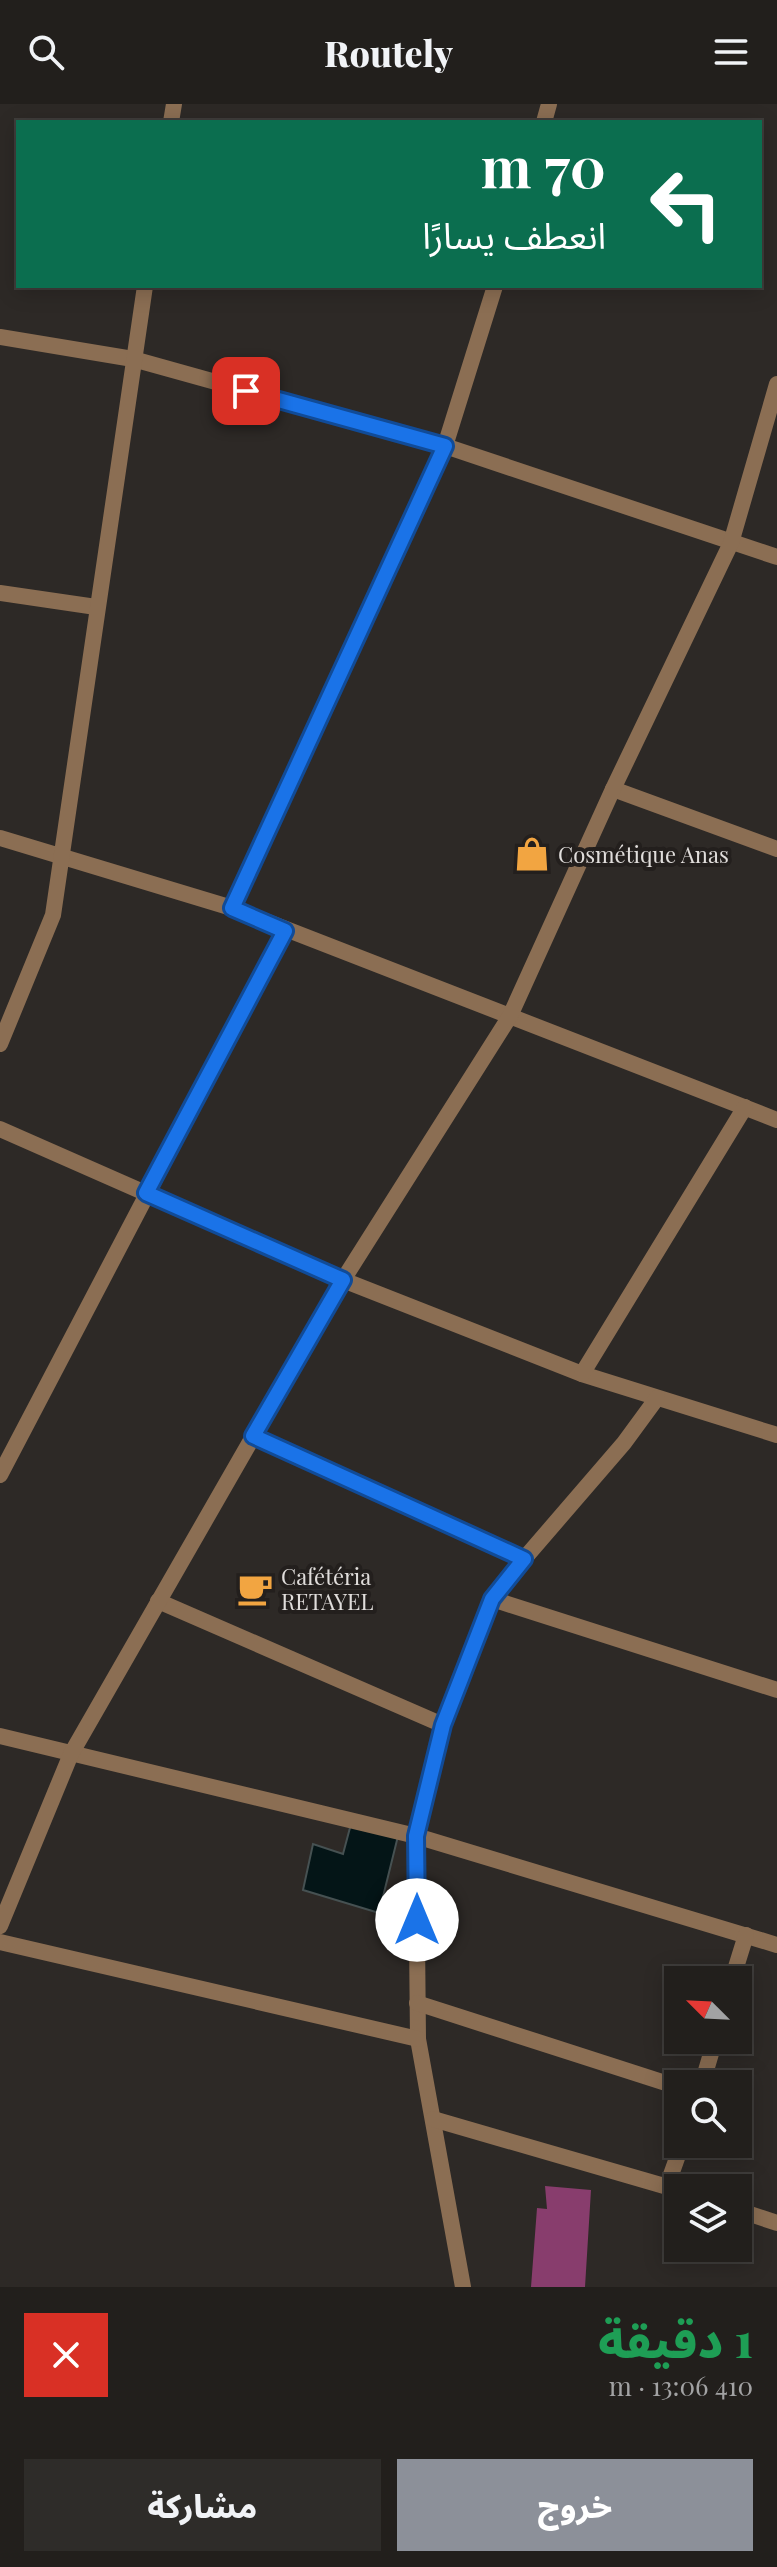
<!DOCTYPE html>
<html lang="ar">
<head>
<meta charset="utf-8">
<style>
	body { margin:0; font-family:"Playfair Display","Noto Sans Arabic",serif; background:#2e2c29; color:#f1f3f6; direction:rtl; height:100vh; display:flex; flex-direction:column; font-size:30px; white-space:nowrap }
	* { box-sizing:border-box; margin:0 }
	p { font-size:26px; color:#a2a2a3 }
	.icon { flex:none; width:44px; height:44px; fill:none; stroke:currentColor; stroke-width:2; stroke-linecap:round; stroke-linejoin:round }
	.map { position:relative; height:2183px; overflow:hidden; direction:ltr }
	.panel { display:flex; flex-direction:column; background:#221f1c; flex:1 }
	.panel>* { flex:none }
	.top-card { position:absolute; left:16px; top:16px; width:746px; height:168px; border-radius:0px; box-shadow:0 4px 20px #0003,0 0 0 2px #3f3d3b; direction:rtl; background:#0b6e4f; color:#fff; overflow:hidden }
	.needle { width:52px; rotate:294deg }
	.buttons { position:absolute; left:664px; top:1862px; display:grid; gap:16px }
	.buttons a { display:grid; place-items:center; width:88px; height:88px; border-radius:0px; background:#221f1c; box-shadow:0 4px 20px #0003,0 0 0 2px #3f3d3b; font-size:40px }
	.pin { position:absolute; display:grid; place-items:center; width:68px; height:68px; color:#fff; margin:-34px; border-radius:16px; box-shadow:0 4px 12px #0006 }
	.me { position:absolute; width:88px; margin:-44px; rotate:0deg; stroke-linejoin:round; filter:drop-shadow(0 0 6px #0008) }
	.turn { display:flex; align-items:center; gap:28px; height:168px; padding:0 24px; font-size:36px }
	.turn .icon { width:104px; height:104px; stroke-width:2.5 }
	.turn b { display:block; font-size:56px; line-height:68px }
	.round { display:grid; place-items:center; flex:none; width:84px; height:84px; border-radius:0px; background:#2e2c29 }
	.headline { display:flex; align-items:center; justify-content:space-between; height:136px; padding:0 24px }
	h1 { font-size:48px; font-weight:800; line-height:60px; color:#1e9e55 }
	.cta { display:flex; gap:16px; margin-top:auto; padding:16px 24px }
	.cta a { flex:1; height:92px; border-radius:0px; background:#8c9099; color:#fff; font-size:32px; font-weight:800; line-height:92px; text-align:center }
	.cta a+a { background:#2e2c29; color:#f1f3f6 }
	header { display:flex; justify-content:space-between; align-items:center; height:104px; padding:0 24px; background:#221f1c; font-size:36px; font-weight:800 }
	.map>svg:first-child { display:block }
</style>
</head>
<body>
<header><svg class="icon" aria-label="menu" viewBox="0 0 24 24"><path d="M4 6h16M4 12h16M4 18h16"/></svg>Routely<svg class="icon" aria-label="search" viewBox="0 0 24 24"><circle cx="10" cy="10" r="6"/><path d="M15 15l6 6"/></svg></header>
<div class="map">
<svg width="777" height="2183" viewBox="0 0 777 2183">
	<rect width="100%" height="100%" fill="#2d2926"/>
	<!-- water -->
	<path fill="#041517" stroke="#465152" stroke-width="2" d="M 351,1720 L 398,1732 L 379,1809 L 303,1786 L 313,1740 L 343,1750 Z"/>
	<!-- building -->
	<path fill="#883d6d" d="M 545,2082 L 591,2086 L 585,2183 L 531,2183 L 537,2104 L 547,2105 Z"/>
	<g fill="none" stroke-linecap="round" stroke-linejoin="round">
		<!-- minor -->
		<g stroke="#8b6e53" stroke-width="16">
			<path d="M 171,18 L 174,0"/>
			<path d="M 544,18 L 549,0"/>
			<path d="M 0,233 L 133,255 L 445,342 L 777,453"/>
			<path d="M 0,489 L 96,503"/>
			<path d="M 613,685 L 777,745"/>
			<path d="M 0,734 L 232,804 L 777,1016"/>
			<path d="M 232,804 L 445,342 L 495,182"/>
			<path d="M 0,940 L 53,811 L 145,182"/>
			<path d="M 0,1025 L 343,1176 L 582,1270 L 777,1331"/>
			<path d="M 582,1270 L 745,1003"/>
			<path d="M 253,1332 L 524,1455 L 492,1495 L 443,1621 L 416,1732 L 418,1935 L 463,2183"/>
			<path d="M 0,1371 L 285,827"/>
			<path d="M 524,1455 L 624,1339 L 657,1294"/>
			<path d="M 492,1495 L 777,1586"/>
			<path d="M 158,1497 L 443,1621"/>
			<path d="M 0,1632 L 416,1732 L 777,1841"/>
			<path d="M 0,1838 L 418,1935"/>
			<path d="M 732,1876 L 746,1831"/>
			<path d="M 417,1899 L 678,1983"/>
			<path d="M 702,1980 L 715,1936"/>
			<path d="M 433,2015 L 678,2086"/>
			<path d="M 667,2082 L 682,2040"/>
			<path d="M 738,2106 L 777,2119"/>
		</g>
		<!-- tertiary -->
		<path stroke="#8b6e53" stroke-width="16" d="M 0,1822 L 71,1650 L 343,1176 L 510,912 L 613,685 L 731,439 L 777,280"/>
	</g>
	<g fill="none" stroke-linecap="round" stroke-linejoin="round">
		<!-- route casing -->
		<g stroke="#114b97" stroke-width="20">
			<path id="route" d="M 246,287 L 445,342 L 232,804 L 285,827 L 146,1089 L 343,1176 L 253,1332 L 524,1455 L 492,1495 L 443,1621 L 416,1732 L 417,1816"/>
		</g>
		<!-- route -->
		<use href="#route" stroke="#1a73e8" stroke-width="14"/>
	</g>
	<!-- icons -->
	<defs>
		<g id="shop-bare" transform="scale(2.76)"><path d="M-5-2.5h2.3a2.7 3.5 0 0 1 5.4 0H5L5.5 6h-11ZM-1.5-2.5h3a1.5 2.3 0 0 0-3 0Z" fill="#f2a541" stroke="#231f1d" stroke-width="2.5" paint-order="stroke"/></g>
		<g id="cafe-bare" transform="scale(2.76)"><path d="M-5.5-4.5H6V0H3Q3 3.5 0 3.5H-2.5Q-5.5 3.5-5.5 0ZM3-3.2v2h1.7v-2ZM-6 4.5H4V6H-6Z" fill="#f2a541" stroke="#231f1d" stroke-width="2.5" paint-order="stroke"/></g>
	</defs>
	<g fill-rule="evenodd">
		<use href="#shop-bare" x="532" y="750"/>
		<use href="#cafe-bare" x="255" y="1485"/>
	</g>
	<g text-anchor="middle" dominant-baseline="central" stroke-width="8" stroke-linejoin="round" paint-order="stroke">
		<!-- poi labels -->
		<g font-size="22" fill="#e0dddb" stroke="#231f1d" text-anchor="start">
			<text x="558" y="750">Cosmétique Anas</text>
			<text x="281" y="1472">Cafétéria<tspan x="281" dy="25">RETAYEL</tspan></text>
		</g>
	</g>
</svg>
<div class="buttons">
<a><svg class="needle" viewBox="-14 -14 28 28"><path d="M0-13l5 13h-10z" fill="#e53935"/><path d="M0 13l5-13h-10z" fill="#a2a2a3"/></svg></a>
<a><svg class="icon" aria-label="search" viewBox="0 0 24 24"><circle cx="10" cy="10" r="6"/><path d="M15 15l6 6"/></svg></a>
<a><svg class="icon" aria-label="layers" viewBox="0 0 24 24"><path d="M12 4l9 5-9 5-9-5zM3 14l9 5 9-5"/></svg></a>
</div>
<div class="pin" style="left:246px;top:287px;background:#d93025"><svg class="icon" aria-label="arrive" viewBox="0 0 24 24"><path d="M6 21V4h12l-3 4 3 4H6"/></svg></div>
<svg class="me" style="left:417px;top:1816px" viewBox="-20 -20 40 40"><circle r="19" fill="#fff"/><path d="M0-13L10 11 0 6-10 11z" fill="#1a73e8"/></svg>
<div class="top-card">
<div class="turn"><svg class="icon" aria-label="left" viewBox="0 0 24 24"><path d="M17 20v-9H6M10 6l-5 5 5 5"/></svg><div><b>70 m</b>انعطف يسارًا</div></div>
</div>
</div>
<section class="panel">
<div class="headline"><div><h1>1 دقيقة</h1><p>410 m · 13:06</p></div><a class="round" style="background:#d93025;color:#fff"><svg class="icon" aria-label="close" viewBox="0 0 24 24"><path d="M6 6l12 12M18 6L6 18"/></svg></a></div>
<div class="cta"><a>خروج</a><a>مشاركة</a></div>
</section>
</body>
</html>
